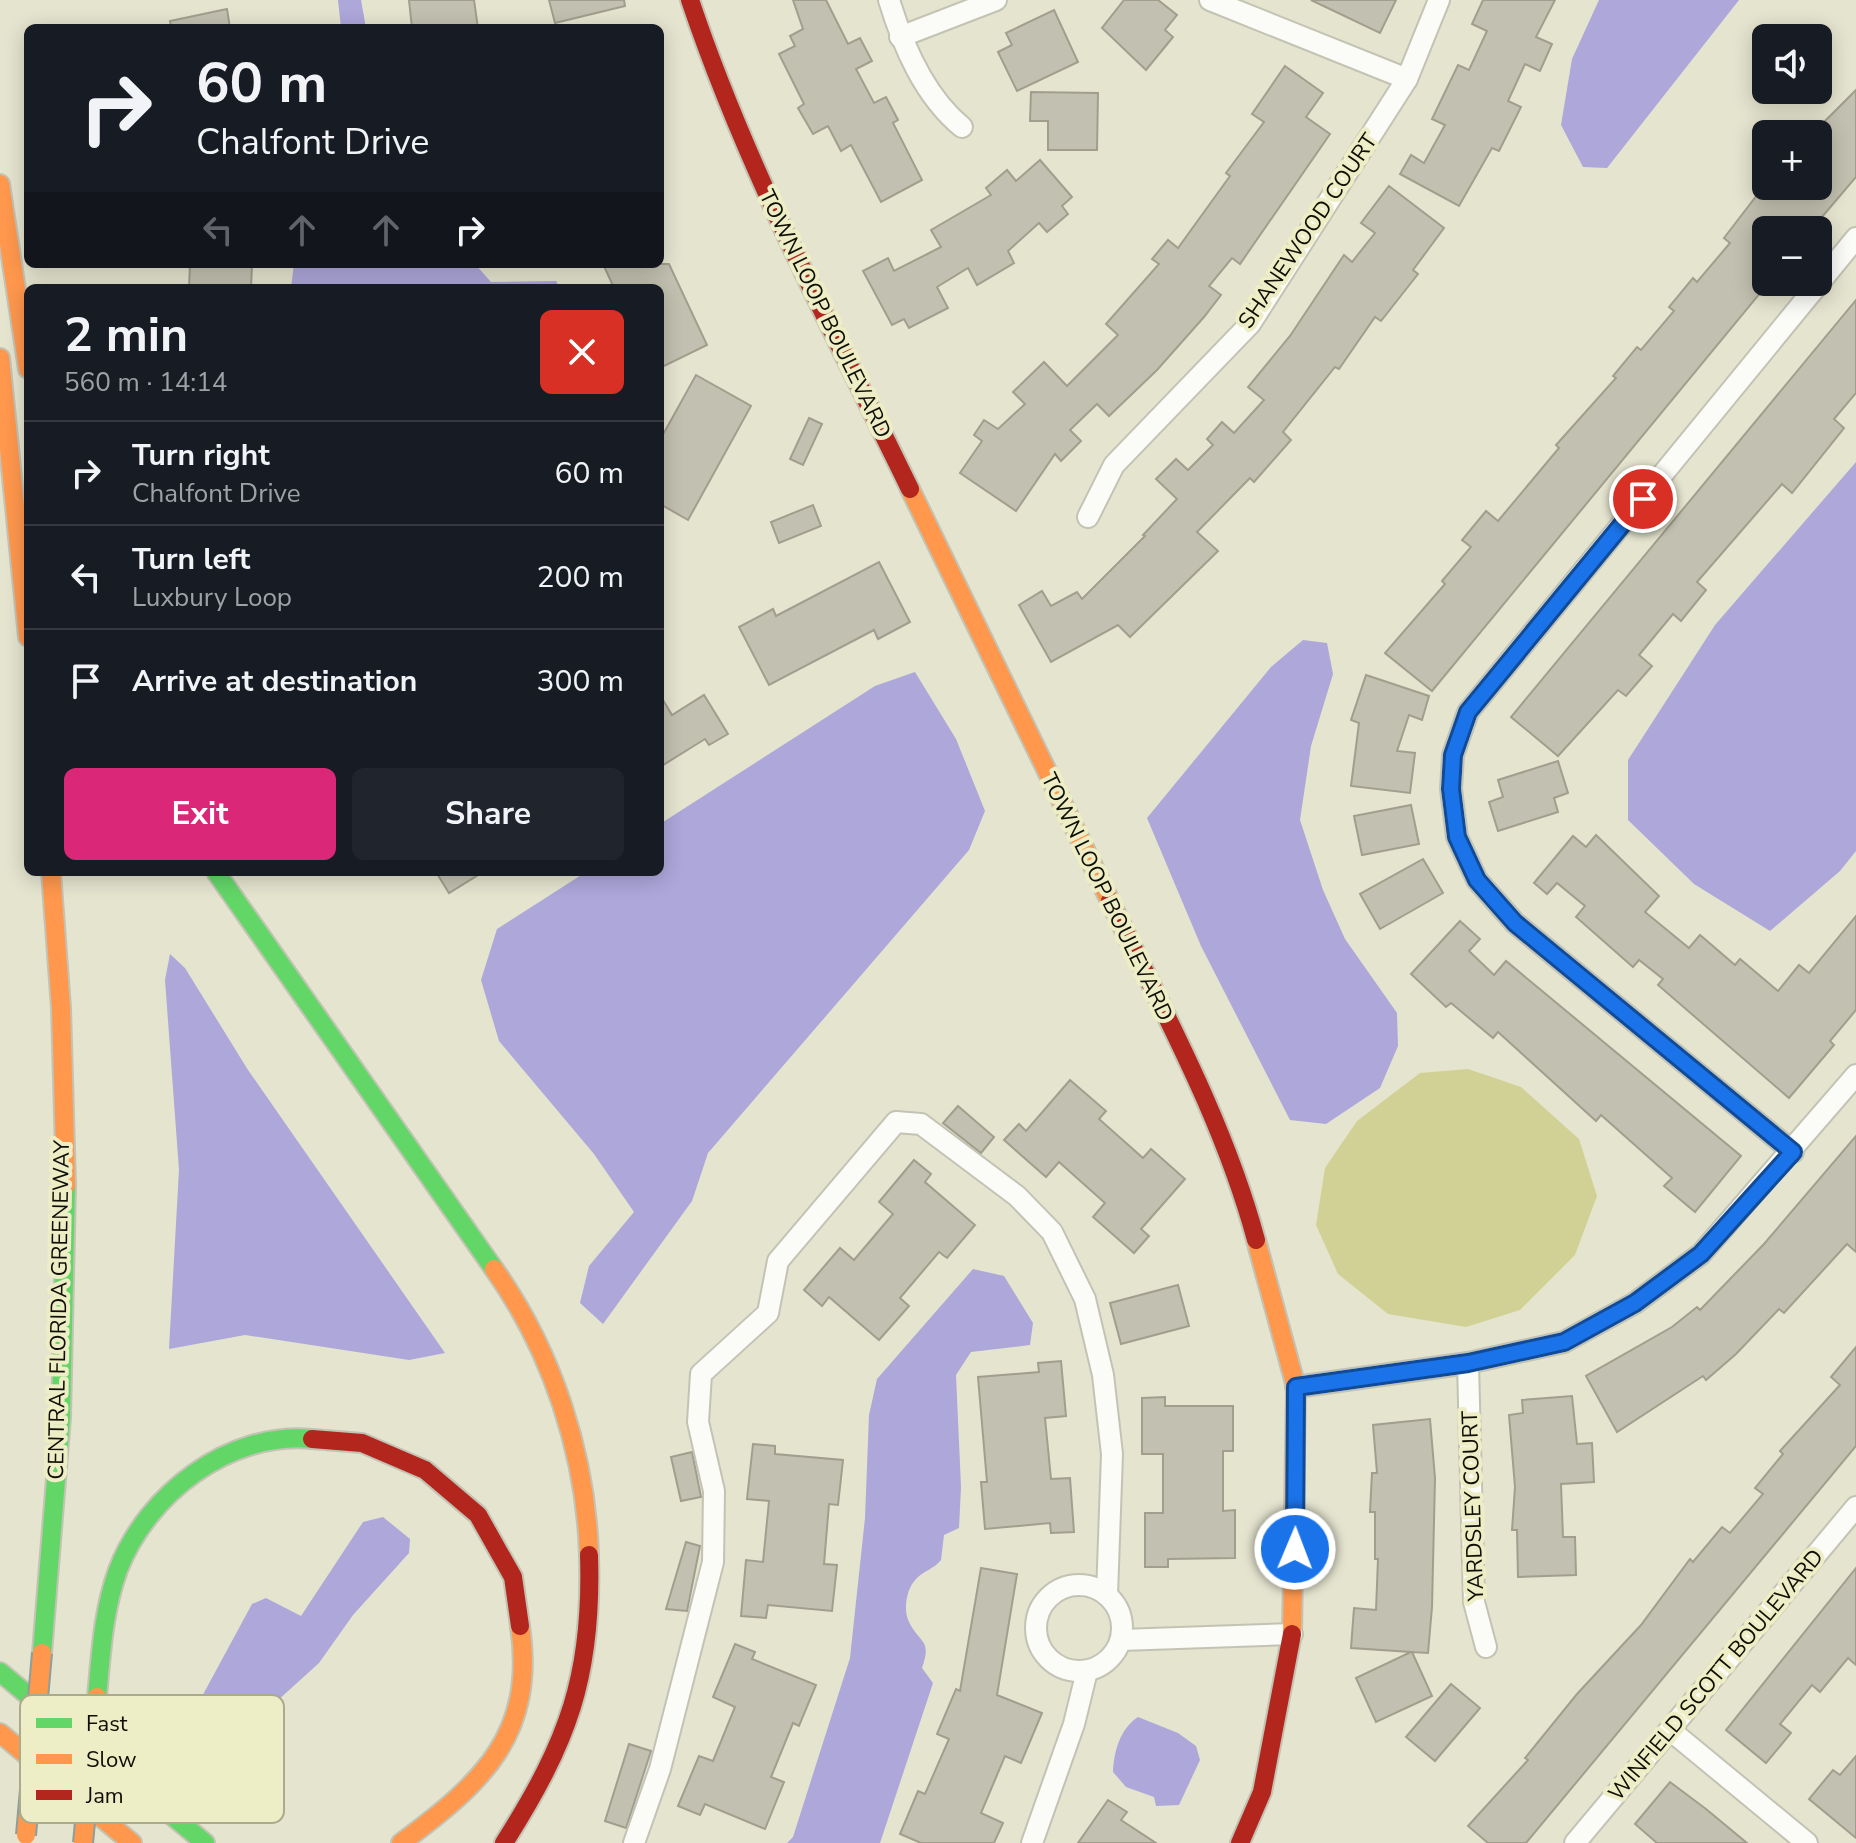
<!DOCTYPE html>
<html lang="en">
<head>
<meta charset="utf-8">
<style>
	body { margin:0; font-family:"Nunito Sans",sans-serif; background:#20242c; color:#f1f3f6; height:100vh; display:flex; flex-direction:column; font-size:30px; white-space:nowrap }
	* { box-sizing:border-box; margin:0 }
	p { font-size:26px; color:#9ea1a6 }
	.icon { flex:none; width:44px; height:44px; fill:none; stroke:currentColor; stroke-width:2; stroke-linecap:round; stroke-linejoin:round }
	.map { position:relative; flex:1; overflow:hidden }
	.drawer { position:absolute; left:24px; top:284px; width:640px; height:592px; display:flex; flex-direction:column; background:#171b24; border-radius:12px; box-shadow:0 4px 20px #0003 }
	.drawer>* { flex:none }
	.guide { position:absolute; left:24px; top:24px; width:640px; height:244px; border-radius:12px; box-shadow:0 4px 20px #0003; background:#171b24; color:#f1f3f6; overflow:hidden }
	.buttons { position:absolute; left:1752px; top:24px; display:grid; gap:16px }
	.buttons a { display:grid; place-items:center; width:80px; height:80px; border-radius:12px; background:#171b24; box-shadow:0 4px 20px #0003; font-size:40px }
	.pin { position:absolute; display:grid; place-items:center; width:68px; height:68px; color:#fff; margin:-34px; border:4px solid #fff; border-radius:50%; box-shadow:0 2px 8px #0007 }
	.me { position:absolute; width:88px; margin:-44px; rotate:1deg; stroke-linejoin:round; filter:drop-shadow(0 0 6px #0008) }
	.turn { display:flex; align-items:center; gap:28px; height:168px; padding:0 40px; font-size:36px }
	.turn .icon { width:104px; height:104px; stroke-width:2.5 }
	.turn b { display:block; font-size:56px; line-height:68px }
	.lanes { display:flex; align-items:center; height:76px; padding:0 40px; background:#0003; justify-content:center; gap:40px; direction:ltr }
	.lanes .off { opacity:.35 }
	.round { display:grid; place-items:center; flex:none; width:84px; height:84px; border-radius:12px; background:#20242c }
	.overview { display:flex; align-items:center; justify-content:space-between; height:136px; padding:0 40px }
	h1 { font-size:48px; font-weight:700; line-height:60px }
	.cta { display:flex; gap:16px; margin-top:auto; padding:16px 40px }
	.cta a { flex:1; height:92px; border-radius:12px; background:#db2777; color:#fff; font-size:32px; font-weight:700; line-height:92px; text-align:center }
	.cta a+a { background:#20242c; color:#f1f3f6 }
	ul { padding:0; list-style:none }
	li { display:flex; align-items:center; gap:24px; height:104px; padding:0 40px; border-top:2px solid #363941 }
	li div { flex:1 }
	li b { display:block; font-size:30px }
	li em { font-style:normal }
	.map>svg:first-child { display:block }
</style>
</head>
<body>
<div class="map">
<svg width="1856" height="1843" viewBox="0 0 1856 1843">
	<rect width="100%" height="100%" fill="#e4e4cf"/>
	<!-- green -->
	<path fill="#d1d196" d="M 1468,1069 L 1521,1087 L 1579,1139 L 1597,1196 L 1575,1255 L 1520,1310 L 1466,1327 L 1388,1314 L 1338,1274 L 1316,1225 L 1325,1168 L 1357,1121 L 1420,1073 Z"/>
	<!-- water -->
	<g fill="#ada7da">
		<path d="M 338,0 L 361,0 L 366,28 L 341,28 Z"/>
		<path d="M 1599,0 L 1739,0 L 1607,168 L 1583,167 L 1561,125 L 1572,59 Z"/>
		<path d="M 294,264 L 475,264 L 491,282 L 556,281 L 560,288 L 291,288 Z"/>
		<path d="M 1856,462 L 1856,851 L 1840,871 L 1770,931 L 1694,884 L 1628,820 L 1628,760 L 1715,625 Z"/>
		<path d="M 1303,640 L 1327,643 L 1333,674 L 1311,746 L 1300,820 L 1323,890 L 1345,939 L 1397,1013 L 1398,1046 L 1380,1088 L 1326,1124 L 1290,1120 L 1201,946 L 1147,818 L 1271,667 Z"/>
		<path d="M 915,672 L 956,739 L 985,811 L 969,850 L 708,1153 L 692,1201 L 603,1324 L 580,1303 L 589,1266 L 634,1212 L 594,1154 L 499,1041 L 481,980 L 497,929 L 586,872 L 660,872 L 660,824 L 875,686 Z"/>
		<path d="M 170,954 L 185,968 L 248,1070 L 445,1353 L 409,1360 L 245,1335 L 169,1349 L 179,1170 L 165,980 Z"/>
		<path d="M 973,1269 L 1004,1276 L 1033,1323 L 1030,1345 L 971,1352 L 956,1375 L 961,1487 L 959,1528 L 944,1535 L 941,1560 C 934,1569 923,1571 916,1579 C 906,1589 903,1611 909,1622 C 920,1644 932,1639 922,1668 L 933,1683 L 880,1843 L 787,1843 L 793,1837 L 850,1658 L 865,1518 L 869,1415 L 877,1379 Z"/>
		<path d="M 383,1517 L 410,1539 L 409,1553 L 353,1615 L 319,1663 L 266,1711 L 199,1748 L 178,1731 L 199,1702 L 252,1604 L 266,1598 L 301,1616 L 363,1522 Z"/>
		<path d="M 1138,1717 L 1178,1733 L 1196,1746 L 1200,1760 L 1179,1805 L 1156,1806 L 1154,1797 L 1126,1787 L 1113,1772 C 1114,1751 1120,1729 1138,1717 Z"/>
	</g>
	<!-- building -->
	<g fill="#c2c0b0" stroke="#a19e8e" stroke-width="2">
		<path d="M 409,0 L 474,0 L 478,28 L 412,28 Z"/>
		<path d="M 549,0 L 624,0 L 625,6 L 555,23 Z"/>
		<path d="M 793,0 L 826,0 L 848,44 L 860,38 L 872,61 L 856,69 L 874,103 L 886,97 L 898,120 L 893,123 L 922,180 L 881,202 L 851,145 L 841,151 L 828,126 L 813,134 L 798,108 L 804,104 L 779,54 L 795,46 L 790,36 L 803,29 Z"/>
		<path d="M 1124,0 L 1158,0 L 1177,15 L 1165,30 L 1173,37 L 1146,70 L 1102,28 Z"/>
		<path d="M 1311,0 L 1396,0 L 1380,33 Z"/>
		<path d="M 1483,0 L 1555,0 L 1536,37 L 1552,44 L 1540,71 L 1525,64 L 1508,101 L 1521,107 L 1499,151 L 1492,148 L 1459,206 L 1400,174 L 1411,155 L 1424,163 L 1445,125 L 1432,119 L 1458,65 L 1469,70 L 1487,31 L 1472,24 Z"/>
		<path d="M 227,9 L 230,28 L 171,28 L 170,21 Z"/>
		<path d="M 1054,10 L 1078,62 L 1017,91 L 998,52 L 1012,45 L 1006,33 Z"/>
		<path d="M 1285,66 L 1323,93 L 1306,117 L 1330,134 L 1240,264 L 1232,258 L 1209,286 L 1221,295 L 1204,317 L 1157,370 L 1109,416 L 1097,404 L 1070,430 L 1081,441 L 1061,461 L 1055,454 L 1016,511 L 960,473 L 982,441 L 974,435 L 984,420 L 998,429 L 1025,404 L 1013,392 L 1044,362 L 1067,386 L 1118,335 L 1106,324 L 1159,264 L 1152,259 L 1168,240 L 1178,248 L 1230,176 L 1226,173 L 1264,122 L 1252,114 Z"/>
		<path d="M 1856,90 L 1856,177 L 1811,230 L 1766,230 L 1766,286 L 1432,691 L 1385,653 L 1445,584 L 1442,581 L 1471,547 L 1462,540 L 1486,511 L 1498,521 L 1559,448 L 1556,445 L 1616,378 L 1613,376 L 1637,347 L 1641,350 L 1674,311 L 1669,307 L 1693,278 L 1697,282 L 1730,243 L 1724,238 L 1764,186 L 1818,186 L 1818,128 Z"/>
		<path d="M 1031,92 L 1098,93 L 1097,150 L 1048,150 L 1048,121 L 1030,121 Z"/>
		<path d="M 1040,160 L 1072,197 L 1062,206 L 1068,214 L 1047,232 L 1039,223 L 1008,251 L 1014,263 L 977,285 L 968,268 L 937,287 L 948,308 L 909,328 L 904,319 L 892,325 L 863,271 L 888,258 L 894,271 L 941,247 L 931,230 L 991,195 L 986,188 L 1007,170 L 1016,181 Z"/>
		<path d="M 1389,186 L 1444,228 L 1413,270 L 1418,274 L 1381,321 L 1375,317 L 1339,369 L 1335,367 L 1283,432 L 1291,440 L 1254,482 L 1250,478 L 1197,532 L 1218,551 L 1130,637 L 1118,625 L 1051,662 L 1019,605 L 1042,591 L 1051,606 L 1077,592 L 1082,599 L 1145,536 L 1143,535 L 1177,499 L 1156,479 L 1176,459 L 1188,470 L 1213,445 L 1207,439 L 1222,422 L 1234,433 L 1264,400 L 1248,387 L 1290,336 L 1344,255 L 1352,262 L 1375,233 L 1361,223 Z"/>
		<path d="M 190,264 L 252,264 L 251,288 L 189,288 Z"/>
		<path d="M 603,264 L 669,264 L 707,345 L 660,368 L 660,288 L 614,288 Z"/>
		<path d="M 1856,300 L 1856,393 L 1834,419 L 1844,428 L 1792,493 L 1782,484 L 1697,582 L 1706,590 L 1681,621 L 1673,614 L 1639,655 L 1652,666 L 1626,696 L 1618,690 L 1558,756 L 1511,717 Z"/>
		<path d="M 696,375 L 751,406 L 688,520 L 660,504 L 660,440 Z"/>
		<path d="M 809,418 L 822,424 L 803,465 L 790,459 Z"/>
		<path d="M 813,505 L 821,526 L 779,543 L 771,522 Z"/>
		<path d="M 879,562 L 910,622 L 878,639 L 874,630 L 769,685 L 739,627 L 773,609 L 776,616 Z"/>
		<path d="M 1366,675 L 1429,696 L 1422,720 L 1409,715 L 1397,751 L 1415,753 L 1410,793 L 1351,786 L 1359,723 L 1351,720 Z"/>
		<path d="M 660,695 L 672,715 L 704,695 L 728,734 L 709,745 L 705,739 L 660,767 Z"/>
		<path d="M 1558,761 L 1568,793 L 1554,798 L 1558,812 L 1498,831 L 1489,802 L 1503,797 L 1498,780 Z"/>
		<path d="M 1411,805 L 1419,844 L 1362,855 L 1354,816 Z"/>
		<path d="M 1596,835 L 1659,896 L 1645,912 L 1689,948 L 1700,935 L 1735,965 L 1740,959 L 1778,991 L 1799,965 L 1809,973 L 1856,916 L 1856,1010 L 1830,1041 L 1834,1045 L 1789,1098 L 1658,985 L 1663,979 L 1639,960 L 1633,967 L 1576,917 L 1585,906 L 1557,883 L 1547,894 L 1534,883 L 1573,836 L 1586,847 Z"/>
		<path d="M 1423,859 L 1443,893 L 1380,929 L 1360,894 Z"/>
		<path d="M 436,872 L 483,872 L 449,893 Z"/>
		<path d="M 1460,921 L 1480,939 L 1469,951 L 1494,975 L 1506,961 L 1741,1156 L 1695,1212 L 1664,1186 L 1672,1178 L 1601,1115 L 1596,1121 L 1498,1032 L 1493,1038 L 1451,1003 L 1446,1007 L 1411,974 Z"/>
		<path d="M 1070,1080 L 1106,1111 L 1099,1119 L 1143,1158 L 1151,1149 L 1185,1179 L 1141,1229 L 1149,1236 L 1134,1253 L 1093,1217 L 1105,1203 L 1059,1162 L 1046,1177 L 1004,1140 L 1019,1124 L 1026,1131 Z"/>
		<path d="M 958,1106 L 994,1137 L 981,1153 L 943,1123 Z"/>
		<path d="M 1856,1136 L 1856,1252 L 1847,1244 L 1784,1313 L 1779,1309 L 1736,1354 L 1706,1380 L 1703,1376 L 1617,1432 L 1586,1376 L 1672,1327 L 1697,1307 L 1700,1310 L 1764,1244 Z"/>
		<path d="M 914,1160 L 931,1174 L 925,1182 L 975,1225 L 947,1258 L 939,1252 L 900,1298 L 909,1306 L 879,1340 L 829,1297 L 822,1306 L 804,1290 L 840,1248 L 854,1260 L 893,1214 L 879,1202 Z"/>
		<path d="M 1178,1285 L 1189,1326 L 1121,1344 L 1110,1303 Z"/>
		<path d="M 1856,1347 L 1856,1446 L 1526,1843 L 1488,1843 L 1468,1826 L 1528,1760 L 1525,1758 L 1577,1694 L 1641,1625 L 1690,1559 L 1693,1562 L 1722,1527 L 1730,1533 L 1763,1494 L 1755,1488 L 1783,1454 L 1780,1451 L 1840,1385 L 1831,1377 Z"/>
		<path d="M 1061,1361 L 1066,1416 L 1045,1418 L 1051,1479 L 1070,1478 L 1074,1532 L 1051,1533 L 1050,1523 L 985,1529 L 981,1482 L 987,1482 L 978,1377 L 1039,1372 L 1038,1363 Z"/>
		<path d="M 1572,1396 L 1577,1444 L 1592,1443 L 1594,1482 L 1561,1484 L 1563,1537 L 1575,1537 L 1576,1575 L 1518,1577 L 1517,1530 L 1512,1530 L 1515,1487 L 1509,1415 L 1523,1413 L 1522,1400 Z"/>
		<path d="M 1165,1397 L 1165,1406 L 1233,1406 L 1233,1451 L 1223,1451 L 1223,1511 L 1235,1510 L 1235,1558 L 1168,1559 L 1168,1567 L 1145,1567 L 1145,1513 L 1163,1513 L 1163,1454 L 1142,1454 L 1142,1398 Z"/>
		<path d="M 1430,1419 L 1435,1478 L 1432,1607 L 1428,1653 L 1412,1652 L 1432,1696 L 1376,1722 L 1356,1678 L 1411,1652 L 1351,1648 L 1354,1608 L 1376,1610 L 1378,1559 L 1375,1559 L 1375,1512 L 1370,1512 L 1372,1473 L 1377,1473 L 1373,1425 Z"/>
		<path d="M 753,1444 L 775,1446 L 775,1454 L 843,1460 L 838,1505 L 829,1504 L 824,1564 L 837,1565 L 832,1611 L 768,1605 L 766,1618 L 741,1616 L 746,1560 L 763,1562 L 769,1501 L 747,1499 Z"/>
		<path d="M 692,1452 L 701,1497 L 681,1501 L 671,1457 Z"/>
		<path d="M 686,1542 L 700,1546 L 687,1611 L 666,1609 Z"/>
		<path d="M 981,1568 L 1017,1574 L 997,1695 L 1042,1713 L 1021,1763 L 1005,1756 L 981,1813 L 1003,1823 L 994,1843 L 921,1843 L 900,1834 L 918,1791 L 925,1794 L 949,1739 L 937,1734 L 956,1689 L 960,1691 Z"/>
		<path d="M 1856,1568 L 1856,1665 L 1848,1658 L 1820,1692 L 1812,1685 L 1780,1724 L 1791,1733 L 1766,1763 L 1726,1730 Z"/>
		<path d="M 735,1644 L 755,1652 L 752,1659 L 816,1685 L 799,1726 L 793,1723 L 771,1777 L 784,1782 L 765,1829 L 705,1804 L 700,1815 L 678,1806 L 699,1756 L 713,1761 L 735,1707 L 713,1697 Z"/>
		<path d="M 1451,1684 L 1480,1708 L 1435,1761 L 1406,1737 Z"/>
		<path d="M 629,1744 L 651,1751 L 626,1828 L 605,1821 Z"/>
		<path d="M 1856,1756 L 1856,1838 L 1809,1799 L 1833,1770 L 1840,1775 Z"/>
		<path d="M 1670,1782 L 1706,1809 L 1747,1843 L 1657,1843 L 1635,1824 Z"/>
		<path d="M 1108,1800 L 1127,1812 L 1121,1820 L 1156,1843 L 1078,1843 Z"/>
	</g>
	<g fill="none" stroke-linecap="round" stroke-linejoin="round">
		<!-- street casing -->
		<g stroke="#c3c3b4" stroke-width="24">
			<g id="street">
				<path d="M 889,0 C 903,46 924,96 962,127"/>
				<path d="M 1210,0 L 1407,79"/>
				<path d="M 900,37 L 996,0"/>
				<path d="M 1088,517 L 1114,465 L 1250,324 L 1407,79 L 1439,0"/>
				<path d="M 1793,1152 L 1515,923 L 1477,880 L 1457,837 L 1451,789 L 1453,755 L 1468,712 L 1856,238"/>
				<path d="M 1468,1363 L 1474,1602 L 1486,1647"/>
				<path d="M 1296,1387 L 1468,1363 L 1564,1342 L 1635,1303 L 1701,1254 L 1856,1075"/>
				<circle cx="1079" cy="1628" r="43"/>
				<path d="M 1121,1640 L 1292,1634"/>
				<path d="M 1670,1730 L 1807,1843"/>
				<path d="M 634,1843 L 660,1769 L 713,1562 L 714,1491 L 698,1422 L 701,1374 L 768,1313 L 778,1261 L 896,1122 L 921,1124 L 1017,1196 L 1052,1232 L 1085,1299 L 1103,1375 L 1112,1454 L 1107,1595"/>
				<path d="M 1032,1843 L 1074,1724 L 1087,1671"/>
				<path d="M 1575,1843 L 1856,1507"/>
			</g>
		</g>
		<!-- fast casing -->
		<g stroke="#c3c3b4" stroke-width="22">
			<g id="fast">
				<path d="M 216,872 L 494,1269"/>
				<path d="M 42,1653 L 61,1417 L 66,1185"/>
				<path d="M 0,1672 L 205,1843"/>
				<path d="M 97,1697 C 101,1654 103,1611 118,1570 C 147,1494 229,1431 312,1439"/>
			</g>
		</g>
		<!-- slow casing -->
		<g stroke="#c3c3b4" stroke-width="22">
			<g id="slow">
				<path d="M 0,184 L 28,369"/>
				<path d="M 0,358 L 28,637"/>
				<path d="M 910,489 L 1110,901"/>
				<path d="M 51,872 L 61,1008 L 66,1185"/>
				<path d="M 1256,1240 L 1296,1387 L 1292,1634"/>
				<path d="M 494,1269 C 552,1351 586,1454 589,1555"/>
				<path d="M 0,1733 L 132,1843"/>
				<path d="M 401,1843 C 482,1783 536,1735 520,1626"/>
			</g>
		</g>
		<!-- jam casing -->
		<g stroke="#c3c3b4" stroke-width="22">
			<g id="jam">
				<path d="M 690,0 C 747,170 832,328 910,489"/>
				<path d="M 1110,901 C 1163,1011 1224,1121 1256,1240"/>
				<path d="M 312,1439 L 362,1443 L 425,1470 L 478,1515 L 513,1577 L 520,1626"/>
				<path d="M 504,1843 C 568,1742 593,1676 589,1555"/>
				<path d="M 1240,1843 L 1262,1792 L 1292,1634"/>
			</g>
		</g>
		<!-- street -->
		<use href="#street" stroke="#fbfbf8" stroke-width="20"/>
		<!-- fast -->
		<use href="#fast" stroke="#63d668" stroke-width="18"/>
		<!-- slow -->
		<use href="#slow" stroke="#ff974d" stroke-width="18"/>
		<!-- jam -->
		<use href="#jam" stroke="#b3261e" stroke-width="18"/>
		<!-- slow-bridge casing -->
		<g stroke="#8c9f9b" stroke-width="22" stroke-linecap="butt">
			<g id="slow-bridge">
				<path d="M 26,1835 L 42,1653"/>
				<path d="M 83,1843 L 97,1697"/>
			</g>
		</g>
		<!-- slow-bridge -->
		<use href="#slow-bridge" stroke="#ff974d" stroke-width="18"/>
	</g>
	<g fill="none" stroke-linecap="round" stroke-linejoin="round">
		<!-- route casing -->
		<g stroke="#114b97" stroke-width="20">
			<path id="route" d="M 1295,1549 L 1296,1387 L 1468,1363 L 1564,1342 L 1635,1303 L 1701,1254 L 1793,1152 L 1515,923 L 1477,880 L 1457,837 L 1451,789 L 1453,755 L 1468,712 L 1643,499"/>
		</g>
		<!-- route -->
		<use href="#route" stroke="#1a73e8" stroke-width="14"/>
	</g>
	<g text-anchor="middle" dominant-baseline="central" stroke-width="8" stroke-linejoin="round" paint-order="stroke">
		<!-- street labels -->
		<g font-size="22" fill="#0e0e03" stroke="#ededc6">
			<text transform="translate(1308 231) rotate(-56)">SHANEWOOD COURT</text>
			<text transform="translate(825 314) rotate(64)">TOWN LOOP BOULEVARD</text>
			<text transform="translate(1107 897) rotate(64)">TOWN LOOP BOULEVARD</text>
			<text transform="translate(59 1310) rotate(-89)">CENTRAL FLORIDA GREENEWAY</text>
			<text transform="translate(1473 1506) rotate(-92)">YARDSLEY COURT</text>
			<text transform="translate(1716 1675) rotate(-50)">WINFIELD SCOTT BOULEVARD</text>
		</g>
	</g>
	<!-- legend -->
	<rect x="20" y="1695" width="264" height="128" rx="12" fill="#ededc6" stroke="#aaaa8c" stroke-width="2"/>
	<rect x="36" y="1718" width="36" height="10" fill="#63d668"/>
	<rect x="36" y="1754" width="36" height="10" fill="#ff974d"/>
	<rect x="36" y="1790" width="36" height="10" fill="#b3261e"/>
	<g font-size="22" fill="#0e0e03">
		<text x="86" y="1731">Fast</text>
		<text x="86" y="1767">Slow</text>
		<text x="86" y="1803">Jam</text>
	</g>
</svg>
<div class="buttons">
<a><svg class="icon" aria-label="sound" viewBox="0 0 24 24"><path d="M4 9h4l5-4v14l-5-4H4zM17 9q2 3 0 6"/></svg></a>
<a>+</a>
<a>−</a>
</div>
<div class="pin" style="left:1643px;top:499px;background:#d93025"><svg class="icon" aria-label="arrive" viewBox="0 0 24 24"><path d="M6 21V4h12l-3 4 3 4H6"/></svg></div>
<svg class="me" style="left:1295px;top:1549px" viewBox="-20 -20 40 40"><circle r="17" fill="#1a73e8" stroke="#fff" stroke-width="3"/><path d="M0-11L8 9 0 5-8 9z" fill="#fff"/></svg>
<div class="guide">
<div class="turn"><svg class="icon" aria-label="right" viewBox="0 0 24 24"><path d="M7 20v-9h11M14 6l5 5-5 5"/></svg><div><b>60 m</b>Chalfont Drive</div></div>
<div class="lanes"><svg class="icon off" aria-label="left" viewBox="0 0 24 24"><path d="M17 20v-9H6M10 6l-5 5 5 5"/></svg><svg class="icon off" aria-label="ahead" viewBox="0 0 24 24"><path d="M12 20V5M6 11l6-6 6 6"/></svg><svg class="icon off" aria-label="ahead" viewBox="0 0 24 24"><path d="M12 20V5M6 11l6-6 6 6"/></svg><svg class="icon" aria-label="right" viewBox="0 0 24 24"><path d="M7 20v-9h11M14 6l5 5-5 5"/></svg></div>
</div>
<section class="drawer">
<div class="overview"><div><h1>2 min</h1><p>560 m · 14:14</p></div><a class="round" style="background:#d93025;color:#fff"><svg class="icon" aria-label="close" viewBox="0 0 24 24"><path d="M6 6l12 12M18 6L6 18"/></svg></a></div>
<ul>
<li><svg class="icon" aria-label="right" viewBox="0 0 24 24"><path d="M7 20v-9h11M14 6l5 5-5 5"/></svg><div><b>Turn right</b><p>Chalfont Drive</p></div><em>60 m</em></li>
<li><svg class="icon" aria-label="left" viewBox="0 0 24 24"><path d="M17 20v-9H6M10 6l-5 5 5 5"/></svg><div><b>Turn left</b><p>Luxbury Loop</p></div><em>200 m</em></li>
<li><svg class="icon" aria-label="arrive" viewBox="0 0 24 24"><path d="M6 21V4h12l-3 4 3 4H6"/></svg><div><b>Arrive at destination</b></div><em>300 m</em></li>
</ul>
<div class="cta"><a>Exit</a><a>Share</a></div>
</section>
</div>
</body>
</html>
